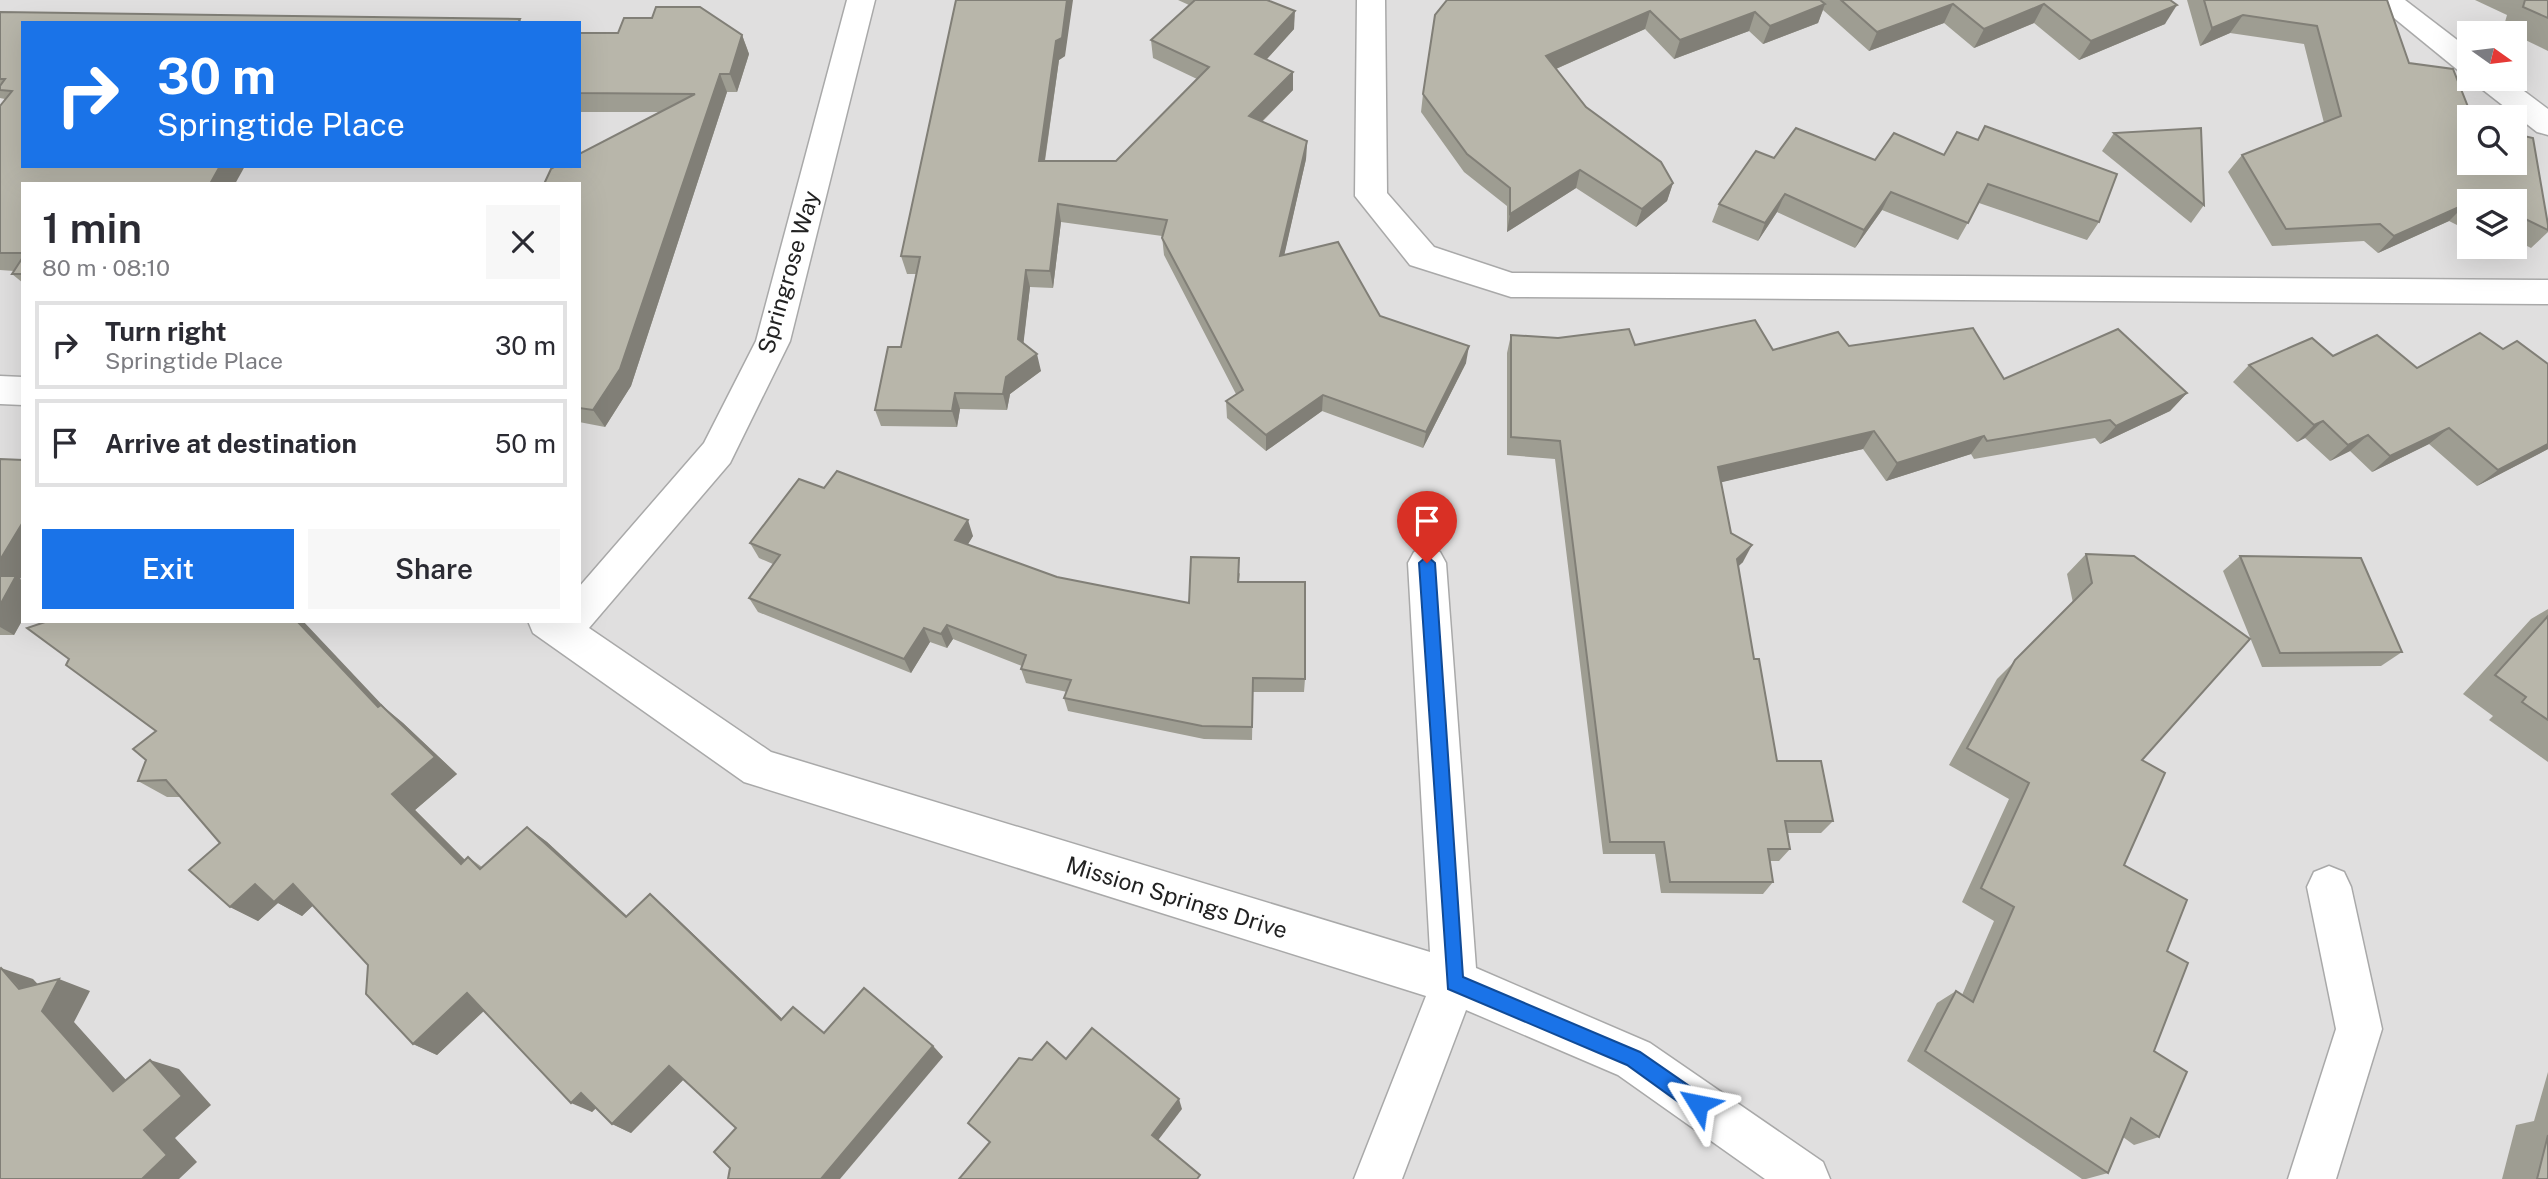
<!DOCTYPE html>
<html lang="en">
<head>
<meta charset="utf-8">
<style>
	body { margin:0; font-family:"Public Sans",sans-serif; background:#f7f7f7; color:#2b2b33; height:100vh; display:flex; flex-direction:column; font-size:26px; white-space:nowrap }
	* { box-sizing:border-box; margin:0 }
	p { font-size:23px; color:#7c7c81 }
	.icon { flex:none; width:38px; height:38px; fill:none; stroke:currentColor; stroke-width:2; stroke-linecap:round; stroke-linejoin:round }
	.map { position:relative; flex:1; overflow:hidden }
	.details { position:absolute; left:21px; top:182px; width:560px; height:441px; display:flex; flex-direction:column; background:#fff; border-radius:0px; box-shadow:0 7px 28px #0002 }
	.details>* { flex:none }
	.banner { position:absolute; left:21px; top:21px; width:560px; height:147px; border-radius:0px; box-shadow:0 7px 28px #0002; background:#1a73e8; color:#fff; overflow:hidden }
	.needle { width:46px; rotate:104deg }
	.controls { position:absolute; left:2457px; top:21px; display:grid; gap:14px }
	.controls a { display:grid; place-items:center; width:70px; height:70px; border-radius:0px; background:#fff; box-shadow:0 7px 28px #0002; font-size:35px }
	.pin { position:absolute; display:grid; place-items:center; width:60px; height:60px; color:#fff; margin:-72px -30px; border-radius:50% 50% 50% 0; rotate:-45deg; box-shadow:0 0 7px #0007 }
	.pin .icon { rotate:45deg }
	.me { position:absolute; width:77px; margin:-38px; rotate:305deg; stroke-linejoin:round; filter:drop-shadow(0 0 5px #0008) }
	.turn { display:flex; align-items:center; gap:24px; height:147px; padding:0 21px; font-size:32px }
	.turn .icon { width:91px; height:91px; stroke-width:2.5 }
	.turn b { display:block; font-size:49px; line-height:60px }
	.round { display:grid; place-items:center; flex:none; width:74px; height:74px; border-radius:0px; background:#f7f7f7 }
	.summary { display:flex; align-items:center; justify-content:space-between; height:119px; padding:0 21px }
	h1 { font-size:42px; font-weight:600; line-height:52px }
	.primary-button { display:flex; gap:14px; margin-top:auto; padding:14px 21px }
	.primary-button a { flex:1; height:80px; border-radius:0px; background:#1a73e8; color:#fff; font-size:28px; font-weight:600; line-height:80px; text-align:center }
	.primary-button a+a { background:#f7f7f7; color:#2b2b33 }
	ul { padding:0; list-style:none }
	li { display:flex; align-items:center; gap:21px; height:88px; margin:0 14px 10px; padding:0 7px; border:4px solid #e1e1e2; border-radius:0px }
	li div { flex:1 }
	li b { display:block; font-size:26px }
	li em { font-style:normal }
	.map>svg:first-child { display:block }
</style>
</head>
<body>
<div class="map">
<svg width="2548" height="1179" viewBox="0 0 2548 1179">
	<rect width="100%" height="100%" fill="#f2f2e8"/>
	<!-- residential -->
	<path fill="#e0dfdf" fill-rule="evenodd" d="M 0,0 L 2548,0 L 2548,1179 L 0,1179 ZM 23,23 L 579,23 L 579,166 L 23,166 ZM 2469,33 L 2515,33 L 2515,79 L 2469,79 ZM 2469,117 L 2515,117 L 2515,163 L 2469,163 ZM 23,184 L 579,184 L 579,621 L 23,621 ZM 2469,201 L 2515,201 L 2515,247 L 2469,247 Z"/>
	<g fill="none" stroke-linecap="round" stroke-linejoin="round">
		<!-- minor casing -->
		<g stroke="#a9a9a9" stroke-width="3">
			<g id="minor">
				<path d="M 847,0 L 875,0 L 790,341 L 730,463 L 589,628 L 771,752 L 1430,952 L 1408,563 L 1414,552 L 1427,547 L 1440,552 L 1446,563 L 1476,968 L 1650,1043 L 1823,1162 L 1830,1179 L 1765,1179 L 1618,1075 L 1466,1010 L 1402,1179 L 1354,1179 L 1426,996 L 744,782 L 533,633 L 528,621 L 579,621 L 579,587 L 704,443 L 756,341 Z"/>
				<path d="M 1357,0 L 1385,0 L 1387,193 L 1434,247 L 1512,273 L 2548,280 L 2548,304 L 1511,297 L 1410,265 L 1355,196 Z"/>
				<path d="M 2372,0 L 2405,0 L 2469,49 L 2469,74 L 2459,71 Z"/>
				<path d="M 2474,79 L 2508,79 L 2548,109 L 2548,135 L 2537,132 L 2478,86 Z"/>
				<path d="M 0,376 L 23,377 L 23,405 L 0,404 Z"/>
				<path d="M 2329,866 L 2344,872 L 2351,887 L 2382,1029 L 2336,1179 L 2288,1179 L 2336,1029 L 2307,887 L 2314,872 Z"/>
			</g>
		</g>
		<!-- minor -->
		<use href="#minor" fill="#fff" fill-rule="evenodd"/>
	</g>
	<!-- wall -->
	<g fill="#9e9d92">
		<path d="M 956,0 L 1065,56 L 1059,60 L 1045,161 L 1116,161 L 1197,79 L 1153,58 L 1151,40 L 1189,5 L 1178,0 L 1268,0 L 1294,29 L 1267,59 L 1293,90 L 1262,122 L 1307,141 L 1306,159 L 1284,255 L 1380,316 L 1466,363 L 1423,448 L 1322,411 L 1266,451 L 1227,418 L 1226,401 L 1236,394 L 1164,255 L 1162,236 L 1061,222 L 1053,288 L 1030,287 L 1023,343 L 1041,371 L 1010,394 L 1007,410 L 960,409 L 957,427 L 881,426 L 875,410 L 901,347 L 916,274 L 907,274 L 901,256 Z"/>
		<path d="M 1447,0 L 2170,0 L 2165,24 L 2079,60 L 2034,23 L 1974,48 L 1944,23 L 1869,51 L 1823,10 L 1818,23 L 1763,44 L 1749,31 L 1674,59 L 1645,29 L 1556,69 L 1586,107 L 1673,183 L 1667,201 L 1636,227 L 1576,188 L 1507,232 L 1507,206 L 1464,172 L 1421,112 L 1423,94 Z"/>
		<path d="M 2187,0 L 2387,0 L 2409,63 L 2469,117 L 2548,225 L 2548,232 L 2531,248 L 2515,240 L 2515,201 L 2469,201 L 2469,231 L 2449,221 L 2378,253 L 2364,241 L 2272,246 L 2228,172 L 2242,155 L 2324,123 L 2304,44 L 2230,33 L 2200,46 Z"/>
		<path d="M 2475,0 L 2548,0 L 2548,51 L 2515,35 L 2515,33 L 2512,33 L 2503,29 L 2507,15 Z"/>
		<path d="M 0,12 L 520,19 L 522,23 L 23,23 L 23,283 L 12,274 L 14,271 L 0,270 L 0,106 L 5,99 L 0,98 Z"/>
		<path d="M 579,33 L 742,35 L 749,54 L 737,92 L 727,92 L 631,386 L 605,427 L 579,422 L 579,184 L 660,112 L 579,112 Z"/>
		<path d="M 1894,133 L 2099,222 L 2087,240 L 1979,203 L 1958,240 L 1882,210 L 1855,248 L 1777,212 L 1758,241 L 1712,222 L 1719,204 L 1774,158 L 1875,160 Z"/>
		<path d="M 2114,133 L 2204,205 L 2191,223 L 2102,151 Z"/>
		<path d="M 1511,335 L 1635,345 L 1773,350 L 1849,346 L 2004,379 L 2187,393 L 2170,411 L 2100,444 L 2095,438 L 1974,459 L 1971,454 L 1886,481 L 1863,449 L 1721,482 L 1731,533 L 1743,562 L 1738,566 L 1754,659 L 1777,761 L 1833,821 L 1821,833 L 1788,833 L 1790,849 L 1779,861 L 1770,861 L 1773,882 L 1763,894 L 1661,893 L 1655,854 L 1603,854 L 1555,459 L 1507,455 L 1507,353 Z"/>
		<path d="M 2503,349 L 2548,364 L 2548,449 L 2477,486 L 2429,444 L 2372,472 L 2350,451 L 2330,461 L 2305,438 L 2297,442 L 2233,382 L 2249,365 L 2333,356 L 2417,368 Z"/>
		<path d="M 0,459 L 23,460 L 23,574 L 20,579 L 23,581 L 23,619 L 14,635 L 0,635 Z"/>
		<path d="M 824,488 L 973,536 L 967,545 L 1057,577 L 1189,603 L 1240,573 L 1239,582 L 1305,679 L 1304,692 L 1253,692 L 1252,740 L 1204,739 L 1068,711 L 1064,698 L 1067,692 L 1026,683 L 1021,669 L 1022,666 L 953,639 L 947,648 L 930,642 L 911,673 L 758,612 L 749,598 L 773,564 L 759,558 L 750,543 Z"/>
		<path d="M 2086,554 L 2142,760 L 2124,865 L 2167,951 L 2154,1051 L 2159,1137 L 2134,1145 L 2123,1137 L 2108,1173 L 2086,1179 L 2082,1179 L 1907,1061 L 1937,1003 L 1956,991 L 1962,995 L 1994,921 L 1962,902 L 2009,799 L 1949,765 L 1997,679 L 2073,603 L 2067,574 Z"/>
		<path d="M 2240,556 L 2402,652 L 2381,666 L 2262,667 L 2223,571 Z"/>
		<path d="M 2548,609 L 2548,762 L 2489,720 L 2493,716 L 2463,694 L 2531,619 Z"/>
		<path d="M 69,659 L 386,709 L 403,723 L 457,774 L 415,810 L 465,860 L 468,857 L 482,867 L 527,827 L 547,842 L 627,916 L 667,909 L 782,1019 L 824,1033 L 933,1046 L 943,1057 L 730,1168 L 736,1128 L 684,1079 L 631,1133 L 612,1124 L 596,1108 L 592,1112 L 484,1011 L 437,1055 L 413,1044 L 368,965 L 313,905 L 302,916 L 278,903 L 258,921 L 230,907 L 220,843 L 181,797 L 167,797 L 138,781 L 156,731 Z"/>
		<path d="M 2548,1072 L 2548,1179 L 2502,1179 L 2516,1125 L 2534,1121 Z"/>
	</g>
	<!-- shaded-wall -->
	<g fill="#817f77">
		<path d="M 1067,0 L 1073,0 L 1065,56 L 1059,60 L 1042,179 L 1039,161 L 1056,41 Z"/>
		<path d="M 1825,4 L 1818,23 L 1763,44 L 1770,26 Z"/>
		<path d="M 1953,4 L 1944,23 L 1869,51 L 1877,32 Z"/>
		<path d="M 2044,4 L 2034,23 L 1974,48 L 1984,29 Z"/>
		<path d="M 2177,5 L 2165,24 L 2079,60 L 2091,41 Z"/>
		<path d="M 1295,11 L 1294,29 L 1255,72 L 1255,54 Z"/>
		<path d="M 1650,11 L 1645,29 L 1542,75 L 1546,56 Z"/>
		<path d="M 1755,12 L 1749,31 L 1674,59 L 1680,40 Z"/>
		<path d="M 2243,15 L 2230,33 L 2200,46 L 2212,28 Z"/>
		<path d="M 742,35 L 749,54 L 737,92 L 730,74 Z"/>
		<path d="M 1293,72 L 1293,90 L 1249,134 L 1249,116 Z"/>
		<path d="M 720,74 L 727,92 L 631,386 L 605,427 L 593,410 Z"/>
		<path d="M 1307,141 L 1306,159 L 1280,274 L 1280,256 Z"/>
		<path d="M 220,166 L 245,166 L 235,184 L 210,184 Z"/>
		<path d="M 1580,170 L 1576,188 L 1507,232 L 1510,214 Z"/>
		<path d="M 1673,183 L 1667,201 L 1636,227 L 1642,209 Z"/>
		<path d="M 1891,192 L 1882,210 L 1855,248 L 1864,230 Z"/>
		<path d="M 1785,194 L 1777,212 L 1758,241 L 1765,223 Z"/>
		<path d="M 1058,204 L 1061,222 L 1053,288 L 1050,271 Z"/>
		<path d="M 2466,204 L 2449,221 L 2378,253 L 2394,236 Z"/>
		<path d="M 1026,270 L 1030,287 L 1022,356 L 1018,339 Z"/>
		<path d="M 1469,346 L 1466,363 L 1423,448 L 1426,432 Z"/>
		<path d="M 1037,354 L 1041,371 L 1010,394 L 1007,410 L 1003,394 L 1006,377 Z"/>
		<path d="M 955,393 L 960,409 L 957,427 L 952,411 Z"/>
		<path d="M 2187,393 L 2170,411 L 2100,444 L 2116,426 Z"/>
		<path d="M 1323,395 L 1322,411 L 1266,451 L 1266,435 Z"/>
		<path d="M 2323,421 L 2305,438 L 2297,442 L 2314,425 Z"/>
		<path d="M 2449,428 L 2429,444 L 2372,472 L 2390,456 Z"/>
		<path d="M 1874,431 L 1863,449 L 1710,485 L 1718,467 Z"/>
		<path d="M 2368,435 L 2350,451 L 2330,461 L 2348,445 Z"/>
		<path d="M 1984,436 L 1971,454 L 1886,481 L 1897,463 Z"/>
		<path d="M 2548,444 L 2548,449 L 2477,486 L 2498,470 Z"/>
		<path d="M 968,520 L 973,536 L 961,556 L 955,540 Z"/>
		<path d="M 23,522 L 23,574 L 20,579 L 23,581 L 23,619 L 14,635 L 0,627 L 0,560 Z"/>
		<path d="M 1752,545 L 1743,562 L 1728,576 L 1737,559 Z"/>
		<path d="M 297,621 L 303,621 L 386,709 L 403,723 L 457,774 L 415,810 L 483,878 L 461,864 L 392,794 L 378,707 Z"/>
		<path d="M 947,625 L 953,639 L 947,648 L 941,634 Z"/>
		<path d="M 924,628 L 930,642 L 911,673 L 904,659 Z"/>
		<path d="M 527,827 L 547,842 L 643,931 L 626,917 Z"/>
		<path d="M 255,884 L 293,884 L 320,899 L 302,916 L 278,903 L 258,921 L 230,907 Z"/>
		<path d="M 650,894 L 667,909 L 795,1031 L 781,1020 Z"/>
		<path d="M 1,968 L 33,979 L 50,997 L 59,979 L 90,991 L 74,1022 L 144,1100 L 113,1091 Z"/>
		<path d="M 467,993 L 490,1005 L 437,1055 L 413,1044 Z"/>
		<path d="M 933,1046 L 943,1057 L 840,1179 L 821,1179 Z"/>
		<path d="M 150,1060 L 179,1069 L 211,1105 L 175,1138 L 197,1162 L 179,1179 L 142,1179 Z"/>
		<path d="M 669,1066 L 687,1076 L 631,1133 L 612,1124 Z"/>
		<path d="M 581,1093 L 602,1102 L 592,1112 L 571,1103 Z"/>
		<path d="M 1179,1099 L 1182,1109 L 1156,1143 L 1152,1135 Z"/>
	</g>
	<!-- building -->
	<g fill="#b8b6aa" stroke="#817f77" stroke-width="2">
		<path d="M 956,0 L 1067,0 L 1062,38 L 1056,41 L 1039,161 L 1116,161 L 1209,67 L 1151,40 L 1195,0 L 1267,0 L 1295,11 L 1255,54 L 1293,72 L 1249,116 L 1307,141 L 1280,256 L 1338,242 L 1380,316 L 1469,346 L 1426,432 L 1323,395 L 1266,435 L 1226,401 L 1243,390 L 1162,238 L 1167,220 L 1058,204 L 1050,271 L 1026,270 L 1018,339 L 1037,354 L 1006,377 L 1003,394 L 955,393 L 952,411 L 875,410 L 888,347 L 901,347 L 920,257 L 901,256 Z"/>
		<path d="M 1447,0 L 1820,0 L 1825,4 L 1770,26 L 1755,12 L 1680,40 L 1650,11 L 1546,56 L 1586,107 L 1661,162 L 1673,183 L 1642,209 L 1580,170 L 1510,214 L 1510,188 L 1467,154 L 1423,94 L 1435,15 Z"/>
		<path d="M 1841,0 L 2170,0 L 2177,5 L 2091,41 L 2044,4 L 1984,29 L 1953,4 L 1877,32 Z"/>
		<path d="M 2204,0 L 2387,0 L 2409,63 L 2453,69 L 2472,117 L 2469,117 L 2469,163 L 2515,163 L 2515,134 L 2533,138 L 2548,225 L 2548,230 L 2515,214 L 2515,201 L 2469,201 L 2469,206 L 2466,204 L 2394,236 L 2380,224 L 2286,229 L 2242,155 L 2341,116 L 2317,26 L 2243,15 L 2212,28 Z"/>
		<path d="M 2525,0 L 2548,0 L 2548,18 L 2523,7 Z"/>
		<path d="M 656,7 L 700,7 L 742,35 L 730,74 L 720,74 L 620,369 L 593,410 L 579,408 L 579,184 L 544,184 L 551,169 L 556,166 L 579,166 L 579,154 L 695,94 L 579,93 L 579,33 L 618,33 L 624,18 L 652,18 Z"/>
		<path d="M 0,12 L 520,19 L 518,23 L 23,23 L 23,166 L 220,166 L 210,184 L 23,184 L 23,253 L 0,253 L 0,106 L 12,91 L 0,90 L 0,86 L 5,79 L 0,79 Z"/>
		<path d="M 1985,126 L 2117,174 L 2099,222 L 1988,184 L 1968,223 L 1891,192 L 1864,230 L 1785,194 L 1765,223 L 1719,204 L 1756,151 L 1774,158 L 1796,128 L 1875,160 L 1894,133 L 1944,155 L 1957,132 L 1978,140 Z"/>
		<path d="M 2201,128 L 2204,205 L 2114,133 Z"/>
		<path d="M 23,257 L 23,274 L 12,274 Z"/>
		<path d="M 1755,320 L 1773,350 L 1838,332 L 1849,346 L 1973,328 L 2004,379 L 2118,329 L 2187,393 L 2116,426 L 2110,420 L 1987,441 L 1984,436 L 1897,463 L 1874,431 L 1718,467 L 1731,533 L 1752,545 L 1737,559 L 1754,659 L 1759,659 L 1777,761 L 1821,761 L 1833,821 L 1785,821 L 1790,849 L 1768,849 L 1773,882 L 1670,882 L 1664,842 L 1610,842 L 1560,441 L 1511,437 L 1511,335 L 1558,338 L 1629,329 L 1635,345 Z"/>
		<path d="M 2480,333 L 2503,349 L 2517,341 L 2548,364 L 2548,444 L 2498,470 L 2449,428 L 2390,456 L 2368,435 L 2348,445 L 2323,421 L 2314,425 L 2249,365 L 2312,338 L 2333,356 L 2377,335 L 2417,368 Z"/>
		<path d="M 0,459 L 23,460 L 23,522 L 0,560 Z"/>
		<path d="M 837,471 L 968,520 L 955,540 L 1057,577 L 1189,603 L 1191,557 L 1239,558 L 1238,582 L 1305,582 L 1305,679 L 1253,678 L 1252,727 L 1202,726 L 1064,698 L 1071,680 L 1021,669 L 1026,655 L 947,625 L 941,634 L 924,628 L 904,659 L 749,598 L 780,555 L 750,543 L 799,479 L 824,488 Z"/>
		<path d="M 2086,554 L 2134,556 L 2250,639 L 2142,760 L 2165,773 L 2124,865 L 2187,900 L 2167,951 L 2188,963 L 2154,1051 L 2187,1072 L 2159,1137 L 2131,1118 L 2108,1173 L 1925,1051 L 1956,991 L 1973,1002 L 2014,907 L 1981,888 L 2029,783 L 1967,748 L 2015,660 L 2092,583 Z"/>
		<path d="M 2240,556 L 2361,558 L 2402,652 L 2280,653 Z"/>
		<path d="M 0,576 L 16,576 L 0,605 Z"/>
		<path d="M 2548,616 L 2548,720 L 2522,702 L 2526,697 L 2495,675 Z"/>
		<path d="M 48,621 L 297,621 L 378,707 L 381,705 L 435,757 L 392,794 L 461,864 L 468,857 L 480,869 L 527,827 L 626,917 L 650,894 L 781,1020 L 793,1007 L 824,1033 L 864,988 L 933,1046 L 821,1179 L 728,1179 L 730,1168 L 714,1152 L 736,1128 L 669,1066 L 612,1124 L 581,1093 L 571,1103 L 467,993 L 413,1044 L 366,994 L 368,965 L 293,884 L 274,902 L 255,884 L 230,907 L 189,870 L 220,843 L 166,780 L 138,781 L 146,760 L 133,749 L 156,731 L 66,665 L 69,659 L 27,628 Z"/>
		<path d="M 1,968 L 19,989 L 59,979 L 42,1011 L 113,1091 L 150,1060 L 182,1096 L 144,1130 L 167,1155 L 142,1179 L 0,1179 L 0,969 Z"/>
		<path d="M 1092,1028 L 1179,1099 L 1152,1135 L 1200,1175 L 1197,1179 L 959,1179 L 990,1142 L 968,1123 L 1019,1058 L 1032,1060 L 1047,1042 L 1066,1059 Z"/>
		<path d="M 2548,1135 L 2548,1179 L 2537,1179 Z"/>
	</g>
	<!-- route -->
	<path fill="#1a73e8" stroke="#114b97" stroke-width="2" d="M 1427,556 L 1435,563 L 1463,977 L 1640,1052 L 1705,1097 L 1708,1104 L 1705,1111 L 1698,1113 L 1691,1111 L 1627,1065 L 1448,989 L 1419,563 Z"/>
	<g text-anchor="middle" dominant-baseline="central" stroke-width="6" stroke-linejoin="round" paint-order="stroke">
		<!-- street labels -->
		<g font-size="23" fill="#222" stroke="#fff">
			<text transform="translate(788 272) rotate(-74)">Springrose Way</text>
			<text transform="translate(1177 897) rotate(17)">Mission Springs Drive</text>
		</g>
	</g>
</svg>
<div class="controls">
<a><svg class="needle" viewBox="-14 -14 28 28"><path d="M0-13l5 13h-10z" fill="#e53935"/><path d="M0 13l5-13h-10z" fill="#7c7c81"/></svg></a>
<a><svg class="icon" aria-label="search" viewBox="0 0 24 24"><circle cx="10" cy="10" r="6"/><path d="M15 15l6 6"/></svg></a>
<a><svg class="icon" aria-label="layers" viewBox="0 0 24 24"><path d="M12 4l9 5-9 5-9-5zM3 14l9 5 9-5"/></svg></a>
</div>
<div class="pin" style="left:1427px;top:563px;background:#d93025"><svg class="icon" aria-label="arrive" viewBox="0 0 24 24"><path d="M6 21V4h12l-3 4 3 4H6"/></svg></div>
<svg class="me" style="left:1698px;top:1104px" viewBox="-20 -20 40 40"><path d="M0-17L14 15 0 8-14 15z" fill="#1a73e8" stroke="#fff" stroke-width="4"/></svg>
<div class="banner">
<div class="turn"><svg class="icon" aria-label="right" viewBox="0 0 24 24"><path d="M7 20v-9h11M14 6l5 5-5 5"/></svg><div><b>30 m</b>Springtide Place</div></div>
</div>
<section class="details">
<div class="summary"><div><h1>1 min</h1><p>80 m · 08:10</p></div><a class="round"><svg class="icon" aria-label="close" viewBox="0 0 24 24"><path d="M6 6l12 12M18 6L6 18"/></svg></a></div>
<ul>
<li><svg class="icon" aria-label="right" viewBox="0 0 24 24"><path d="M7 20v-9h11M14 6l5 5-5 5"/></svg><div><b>Turn right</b><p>Springtide Place</p></div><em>30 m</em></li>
<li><svg class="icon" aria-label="arrive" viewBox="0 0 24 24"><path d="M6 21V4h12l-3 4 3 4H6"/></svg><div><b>Arrive at destination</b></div><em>50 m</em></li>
</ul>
<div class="primary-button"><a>Exit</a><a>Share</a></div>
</section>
</div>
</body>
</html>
